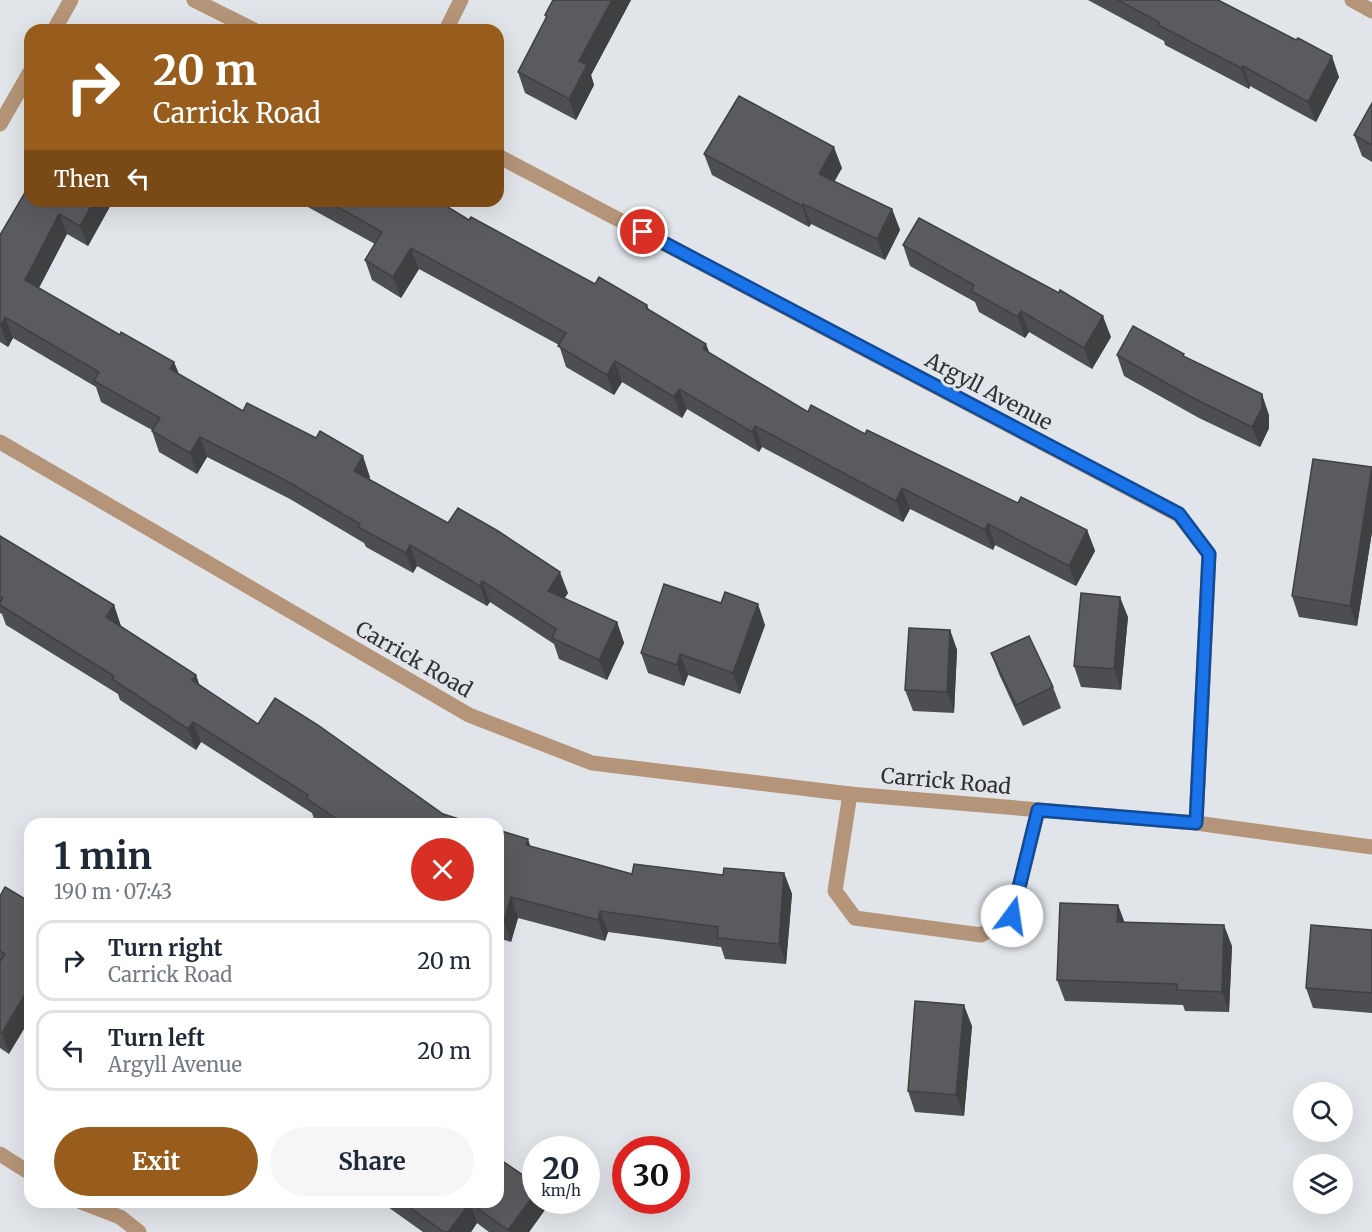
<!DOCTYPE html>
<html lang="en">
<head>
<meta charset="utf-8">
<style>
	body { margin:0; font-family:Merriweather,serif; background:#f6f6f7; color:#1f2937; height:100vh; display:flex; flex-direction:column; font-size:22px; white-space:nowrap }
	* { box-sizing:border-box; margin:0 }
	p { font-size:20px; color:#747a83 }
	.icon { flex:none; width:33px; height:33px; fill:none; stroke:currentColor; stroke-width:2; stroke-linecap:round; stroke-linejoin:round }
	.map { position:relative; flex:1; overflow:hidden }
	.panel { position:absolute; left:24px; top:818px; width:480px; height:390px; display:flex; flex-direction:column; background:#fff; border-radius:18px; box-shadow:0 6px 24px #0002 }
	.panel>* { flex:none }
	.banner { position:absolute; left:24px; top:24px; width:480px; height:183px; border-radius:18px; box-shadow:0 6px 24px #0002; background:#985d1c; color:#fff; overflow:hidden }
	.controls { position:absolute; left:1293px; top:1082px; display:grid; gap:12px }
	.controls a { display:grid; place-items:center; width:60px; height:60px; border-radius:50%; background:#fff; box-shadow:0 6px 24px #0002; font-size:30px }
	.speed { position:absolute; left:522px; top:1136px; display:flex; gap:12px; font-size:30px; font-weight:700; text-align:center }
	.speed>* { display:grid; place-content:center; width:78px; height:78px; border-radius:50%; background:#fff; box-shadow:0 6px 24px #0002; line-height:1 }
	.speed small { font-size:15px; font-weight:400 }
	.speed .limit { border:9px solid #d22; background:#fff; color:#111 }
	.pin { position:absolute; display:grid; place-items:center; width:51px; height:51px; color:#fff; margin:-26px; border:3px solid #fff; border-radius:50%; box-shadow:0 2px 6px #0007 }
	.me { position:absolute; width:66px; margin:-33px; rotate:14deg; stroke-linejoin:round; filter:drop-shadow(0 0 4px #0008) }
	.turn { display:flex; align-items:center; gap:21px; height:126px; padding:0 30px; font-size:27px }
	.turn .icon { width:78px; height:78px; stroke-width:2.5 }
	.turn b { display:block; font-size:42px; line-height:51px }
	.then { display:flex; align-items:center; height:57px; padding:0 30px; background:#0003; gap:12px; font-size:22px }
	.round { display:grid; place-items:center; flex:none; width:63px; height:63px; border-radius:32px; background:#f6f6f7 }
	.headline { display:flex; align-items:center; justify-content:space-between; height:102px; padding:0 30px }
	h1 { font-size:36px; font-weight:700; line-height:45px }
	.action { display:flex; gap:12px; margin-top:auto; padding:12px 30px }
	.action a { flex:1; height:69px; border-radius:36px; background:#985d1c; color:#fff; font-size:24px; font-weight:700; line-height:69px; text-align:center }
	.action a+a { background:#f6f6f7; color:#1f2937 }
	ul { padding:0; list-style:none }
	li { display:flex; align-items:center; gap:18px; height:81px; margin:0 12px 9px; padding:0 18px; border:3px solid #e0e1e3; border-radius:18px }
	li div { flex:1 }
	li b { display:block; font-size:22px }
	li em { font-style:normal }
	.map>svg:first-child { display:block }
</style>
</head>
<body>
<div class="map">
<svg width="1372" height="1232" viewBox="0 0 1372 1232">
	<rect width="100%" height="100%" fill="#e1e4e8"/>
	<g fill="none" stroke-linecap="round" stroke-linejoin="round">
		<!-- minor -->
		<g stroke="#b59579" stroke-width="15">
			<path d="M 194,0 L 254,30"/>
			<path d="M 1352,0 L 1372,11"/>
			<path d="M 54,30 L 71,0"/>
			<path d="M 446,30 L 461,0"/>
			<path d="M 0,124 L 30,72"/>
			<path d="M 498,156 L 1179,515 L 1209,554 L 1196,823"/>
			<path d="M 0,442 L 469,715 L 592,763 L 850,794 L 1196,823 L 1372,847"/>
			<path d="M 850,794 L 835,891 L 855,918 L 981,935 L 1012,916 L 1038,810"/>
			<path d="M 0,1154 L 30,1173"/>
			<path d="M 81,1202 L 120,1217 L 139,1232"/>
		</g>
	</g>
	<!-- wall -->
	<g fill="#4d4e51">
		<path d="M 553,0 L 631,0 L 591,75 L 594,85 L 576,120 L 525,93 L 518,72 L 546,18 L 545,15 Z"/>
		<path d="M 1088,0 L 1218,0 L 1339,77 L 1316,122 L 1250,86 L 1249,89 L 1165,45 L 1164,41 Z"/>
		<path d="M 1372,103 L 1372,162 L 1362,156 L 1354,135 Z"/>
		<path d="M 704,154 L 842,168 L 834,181 L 892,209 L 900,230 L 885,260 L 811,224 L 809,227 L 712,175 Z"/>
		<path d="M 30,184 L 113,201 L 88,246 L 67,234 L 39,288 L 120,335 L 174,362 L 179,374 L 243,411 L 370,477 L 369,480 L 568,593 L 564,599 L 617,622 L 624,643 L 607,680 L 559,659 L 554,644 L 490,602 L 487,606 L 417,566 L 413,573 L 366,547 L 364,543 L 290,499 L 207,457 L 197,474 L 159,452 L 152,431 L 152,430 L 101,402 L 96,387 L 13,338 L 8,347 L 0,342 L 0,235 Z"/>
		<path d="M 297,201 L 438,201 L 469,220 L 595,284 L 647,305 L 649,310 L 710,353 L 808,412 L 865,434 L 1018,503 L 1087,530 L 1095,551 L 1076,586 L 995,545 L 993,550 L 910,509 L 903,522 L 762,447 L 759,452 L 687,409 L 682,418 L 622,382 L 614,395 L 566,367 L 559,345 L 419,269 L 401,298 L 372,280 L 365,260 L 375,244 Z"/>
		<path d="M 903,245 L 1111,337 L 1092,369 L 1029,332 L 1025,338 L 979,312 L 975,302 L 910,266 Z"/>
		<path d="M 1117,355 L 1185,358 L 1269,415 L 1269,428 L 1260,447 L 1199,418 L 1124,376 Z"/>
		<path d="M 1372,467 L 1372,532 L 1357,626 L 1299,617 L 1292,596 Z"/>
		<path d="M 0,536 L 114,605 L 121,627 L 196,675 L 199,684 L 258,724 L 443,814 L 475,824 L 321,824 L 314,819 L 312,813 L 201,742 L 196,750 L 120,700 L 118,694 L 6,625 L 2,614 L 0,613 Z"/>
		<path d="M 721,603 L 765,625 L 740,694 L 688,675 L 684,686 L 648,673 L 641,653 Z"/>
		<path d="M 1128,617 L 1121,690 L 1081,687 L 1074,666 Z"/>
		<path d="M 950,630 L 957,650 L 954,713 L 913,711 L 905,690 Z"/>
		<path d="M 991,653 L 1053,687 L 1061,708 L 1023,726 L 999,674 Z"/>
		<path d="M 498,830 L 530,847 L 632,874 L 723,875 L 784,873 L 792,894 L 786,964 L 725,959 L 721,947 L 608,932 L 605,941 L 518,918 L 511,942 L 498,938 Z"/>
		<path d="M 5,887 L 9,1054 L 0,1048 L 0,896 Z"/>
		<path d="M 1118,905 L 1124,922 L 1232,946 L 1229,1012 L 1185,1011 L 1183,1005 L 1065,1001 L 1057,980 Z"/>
		<path d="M 1372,930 L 1372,1013 L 1313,1008 L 1306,988 Z"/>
		<path d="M 972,1026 L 964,1116 L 915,1112 L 908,1091 Z"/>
		<path d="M 544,1200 L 547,1207 L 529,1232 L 489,1232 L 477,1223 L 471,1232 L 423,1232 L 381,1202 L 498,1202 Z"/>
	</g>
	<!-- shaded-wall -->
	<g fill="#3e4042">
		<path d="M 612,0 L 631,0 L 591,75 L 594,85 L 576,120 L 569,99 L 579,61 Z"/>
		<path d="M 1332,56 L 1339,77 L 1316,122 L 1308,102 Z"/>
		<path d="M 1243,66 L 1250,86 L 1249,89 L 1241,68 Z"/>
		<path d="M 834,147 L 842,168 L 827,195 L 819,174 Z"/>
		<path d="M 94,201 L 113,201 L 88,246 L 80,226 Z"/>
		<path d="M 803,204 L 811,224 L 809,227 L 802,206 Z"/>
		<path d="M 892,209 L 900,230 L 885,260 L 877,239 Z"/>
		<path d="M 59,214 L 67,234 L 32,301 L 25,280 Z"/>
		<path d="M 411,248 L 419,269 L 401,298 L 393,277 Z"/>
		<path d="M 1021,311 L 1029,332 L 1025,338 L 1018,317 Z"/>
		<path d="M 1103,316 L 1111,337 L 1092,369 L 1084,348 Z"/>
		<path d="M 5,317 L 13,338 L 8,347 L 1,326 Z"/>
		<path d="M 706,344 L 714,364 L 703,349 Z"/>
		<path d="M 615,361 L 622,382 L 614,395 L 607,375 Z"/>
		<path d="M 174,362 L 182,383 L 170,369 Z"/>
		<path d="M 679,389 L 687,409 L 682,418 L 674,397 Z"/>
		<path d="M 1262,394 L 1269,415 L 1269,428 L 1260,447 L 1252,427 Z"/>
		<path d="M 755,426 L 762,447 L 759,452 L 752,432 Z"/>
		<path d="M 200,437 L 207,457 L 197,474 L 190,453 Z"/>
		<path d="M 363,456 L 370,477 L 361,492 L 354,471 Z"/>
		<path d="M 1372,467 L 1372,532 L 1357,626 L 1350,606 Z"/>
		<path d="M 902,488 L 910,509 L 903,522 L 896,501 Z"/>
		<path d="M 988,524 L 995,545 L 993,550 L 985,530 Z"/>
		<path d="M 1087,530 L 1095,551 L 1076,586 L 1069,566 Z"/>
		<path d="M 410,545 L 417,566 L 413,573 L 406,553 Z"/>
		<path d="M 560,572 L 568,593 L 555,612 L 548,591 Z"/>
		<path d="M 482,581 L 490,602 L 487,606 L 480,586 Z"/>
		<path d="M 1120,597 L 1128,617 L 1121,690 L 1114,669 Z"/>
		<path d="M 758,604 L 765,625 L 740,694 L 733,673 Z"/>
		<path d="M 114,605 L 121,626 L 114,638 L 106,617 Z"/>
		<path d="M 617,622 L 624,643 L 607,680 L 599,660 Z"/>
		<path d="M 950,630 L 957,650 L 954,713 L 947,692 Z"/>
		<path d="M 680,654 L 688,675 L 684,686 L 677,665 Z"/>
		<path d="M 196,675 L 203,696 L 192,680 Z"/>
		<path d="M 193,722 L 201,742 L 196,750 L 188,729 Z"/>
		<path d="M 528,839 L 535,860 L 526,845 Z"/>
		<path d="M 784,873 L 792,894 L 786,964 L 779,944 Z"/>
		<path d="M 511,897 L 518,918 L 511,942 L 504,921 Z"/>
		<path d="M 1118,905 L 1126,926 L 1117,922 Z"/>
		<path d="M 600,911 L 608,932 L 605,941 L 598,920 Z"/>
		<path d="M 1224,925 L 1232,946 L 1229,1012 L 1222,992 Z"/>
		<path d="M 30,986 L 30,1019 L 9,1054 L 2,1033 Z"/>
		<path d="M 964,1005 L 972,1026 L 964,1116 L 956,1095 Z"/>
		<path d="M 536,1192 L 536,1200 L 544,1200 L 547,1207 L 529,1232 L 509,1232 L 508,1230 Z"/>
		<path d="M 470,1203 L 477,1223 L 471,1232 L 448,1232 Z"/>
	</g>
	<!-- building -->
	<g fill="#595b5e" stroke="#3e4042" stroke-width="1.5">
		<path d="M 553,0 L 612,0 L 579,61 L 587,65 L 569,99 L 518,72 L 547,16 L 545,15 Z"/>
		<path d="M 1118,0 L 1218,0 L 1296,40 L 1298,38 L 1332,56 L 1308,102 L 1243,66 L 1241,68 L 1158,25 L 1159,22 Z"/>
		<path d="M 739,96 L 834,147 L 819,174 L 892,209 L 877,239 L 803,204 L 802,206 L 704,154 Z"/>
		<path d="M 1372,103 L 1372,145 L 1354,135 Z"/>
		<path d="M 30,184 L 30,201 L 94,201 L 80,226 L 59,214 L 25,280 L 120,335 L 121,332 L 174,362 L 170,369 L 243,411 L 247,403 L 316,438 L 320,431 L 363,456 L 354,471 L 448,523 L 458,508 L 498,531 L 560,572 L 548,591 L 617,622 L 599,660 L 552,638 L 556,629 L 482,581 L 480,586 L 410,545 L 406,553 L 358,527 L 360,524 L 283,479 L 200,437 L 190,453 L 152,431 L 160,418 L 94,381 L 99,372 L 5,317 L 1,326 L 0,325 L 0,235 Z"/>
		<path d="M 327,201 L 438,201 L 469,220 L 471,217 L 595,284 L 599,277 L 647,305 L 646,308 L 706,344 L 703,349 L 808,412 L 811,405 L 865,434 L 867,430 L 1018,503 L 1021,497 L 1087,530 L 1069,566 L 988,524 L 985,530 L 902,488 L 896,501 L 755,426 L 752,432 L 679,389 L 674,397 L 615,361 L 607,375 L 558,346 L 566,333 L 411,248 L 393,277 L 365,260 L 382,232 Z"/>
		<path d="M 919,218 L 1059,293 L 1060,290 L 1103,316 L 1084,348 L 1021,311 L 1018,317 L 971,291 L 974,285 L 903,245 Z"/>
		<path d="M 1133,326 L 1184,354 L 1183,356 L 1262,394 L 1262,408 L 1252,427 L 1191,397 L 1117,355 Z"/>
		<path d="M 1313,459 L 1372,467 L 1350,606 L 1292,596 Z"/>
		<path d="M 0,536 L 114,605 L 106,617 L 196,675 L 192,680 L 258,724 L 275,698 L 318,725 L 443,814 L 475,824 L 344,824 L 306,798 L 308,795 L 193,722 L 188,729 L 112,679 L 114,676 L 0,605 L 0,602 L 3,598 L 0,597 Z"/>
		<path d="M 664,584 L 721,603 L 725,592 L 758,604 L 733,673 L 680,654 L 677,665 L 641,653 Z"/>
		<path d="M 1081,593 L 1120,597 L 1114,669 L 1074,666 Z"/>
		<path d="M 909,628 L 950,630 L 947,692 L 905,690 Z"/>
		<path d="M 1029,636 L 1053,687 L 1016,705 L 991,653 Z"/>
		<path d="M 498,830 L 528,839 L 526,845 L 632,874 L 634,864 L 723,875 L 724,868 L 784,873 L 779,944 L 717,938 L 718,927 L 600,911 L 598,920 L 511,897 L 504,921 L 498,919 Z"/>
		<path d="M 5,887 L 30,902 L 30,986 L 2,1033 L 0,1032 L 0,962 L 5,954 L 0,951 L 0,896 Z"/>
		<path d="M 1060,903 L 1118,905 L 1117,922 L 1224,925 L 1222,992 L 1177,990 L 1177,984 L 1057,980 Z"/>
		<path d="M 1311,925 L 1372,930 L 1372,993 L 1306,988 Z"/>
		<path d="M 915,1001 L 964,1005 L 956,1095 L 908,1091 Z"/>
		<path d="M 498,1158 L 536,1184 L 536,1192 L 508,1230 L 470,1203 L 448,1232 L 444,1232 L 402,1202 L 498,1202 Z"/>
	</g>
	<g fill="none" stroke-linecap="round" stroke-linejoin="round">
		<!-- route casing -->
		<g stroke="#114b97" stroke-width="15">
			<path id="route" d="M 643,232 L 1179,514 L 1209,554 L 1196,823 L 1038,810 L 1012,916"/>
		</g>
		<!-- route -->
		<use href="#route" stroke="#1a73e8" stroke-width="10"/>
	</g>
	<g text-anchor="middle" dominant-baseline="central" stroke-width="6" stroke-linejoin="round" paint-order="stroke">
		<!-- street labels -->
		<g font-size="21" fill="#313233" stroke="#e1e4e8">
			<text transform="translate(989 391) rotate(28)">Argyll Avenue</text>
			<text transform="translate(414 659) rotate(30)">Carrick Road</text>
			<text transform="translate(946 781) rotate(5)">Carrick Road</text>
		</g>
	</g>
</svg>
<div class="controls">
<a><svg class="icon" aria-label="search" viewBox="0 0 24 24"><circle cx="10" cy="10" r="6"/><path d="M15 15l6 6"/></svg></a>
<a><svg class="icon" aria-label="layers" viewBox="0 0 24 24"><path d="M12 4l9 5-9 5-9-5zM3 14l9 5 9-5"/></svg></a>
</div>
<div class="speed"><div>20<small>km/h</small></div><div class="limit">30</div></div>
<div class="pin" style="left:643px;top:232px;background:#d93025"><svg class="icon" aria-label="arrive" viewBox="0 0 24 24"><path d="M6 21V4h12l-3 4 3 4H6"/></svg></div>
<svg class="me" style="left:1012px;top:916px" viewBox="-20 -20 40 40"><circle r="19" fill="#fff"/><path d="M0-13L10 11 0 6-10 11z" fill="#1a73e8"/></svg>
<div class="banner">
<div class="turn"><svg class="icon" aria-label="right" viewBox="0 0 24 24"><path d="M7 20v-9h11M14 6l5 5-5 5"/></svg><div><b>20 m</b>Carrick Road</div></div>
<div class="then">Then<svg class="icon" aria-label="left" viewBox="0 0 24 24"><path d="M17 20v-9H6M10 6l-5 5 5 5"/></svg></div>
</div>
<section class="panel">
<div class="headline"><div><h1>1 min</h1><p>190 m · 07:43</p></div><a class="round" style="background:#d93025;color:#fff"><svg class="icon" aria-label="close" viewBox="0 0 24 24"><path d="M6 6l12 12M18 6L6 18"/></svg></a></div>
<ul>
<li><svg class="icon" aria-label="right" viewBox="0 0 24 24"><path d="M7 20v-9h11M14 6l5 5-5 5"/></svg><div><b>Turn right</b><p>Carrick Road</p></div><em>20 m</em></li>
<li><svg class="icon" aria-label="left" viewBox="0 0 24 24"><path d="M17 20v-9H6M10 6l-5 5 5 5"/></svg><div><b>Turn left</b><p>Argyll Avenue</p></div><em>20 m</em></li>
</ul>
<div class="action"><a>Exit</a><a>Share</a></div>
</section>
</div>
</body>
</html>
